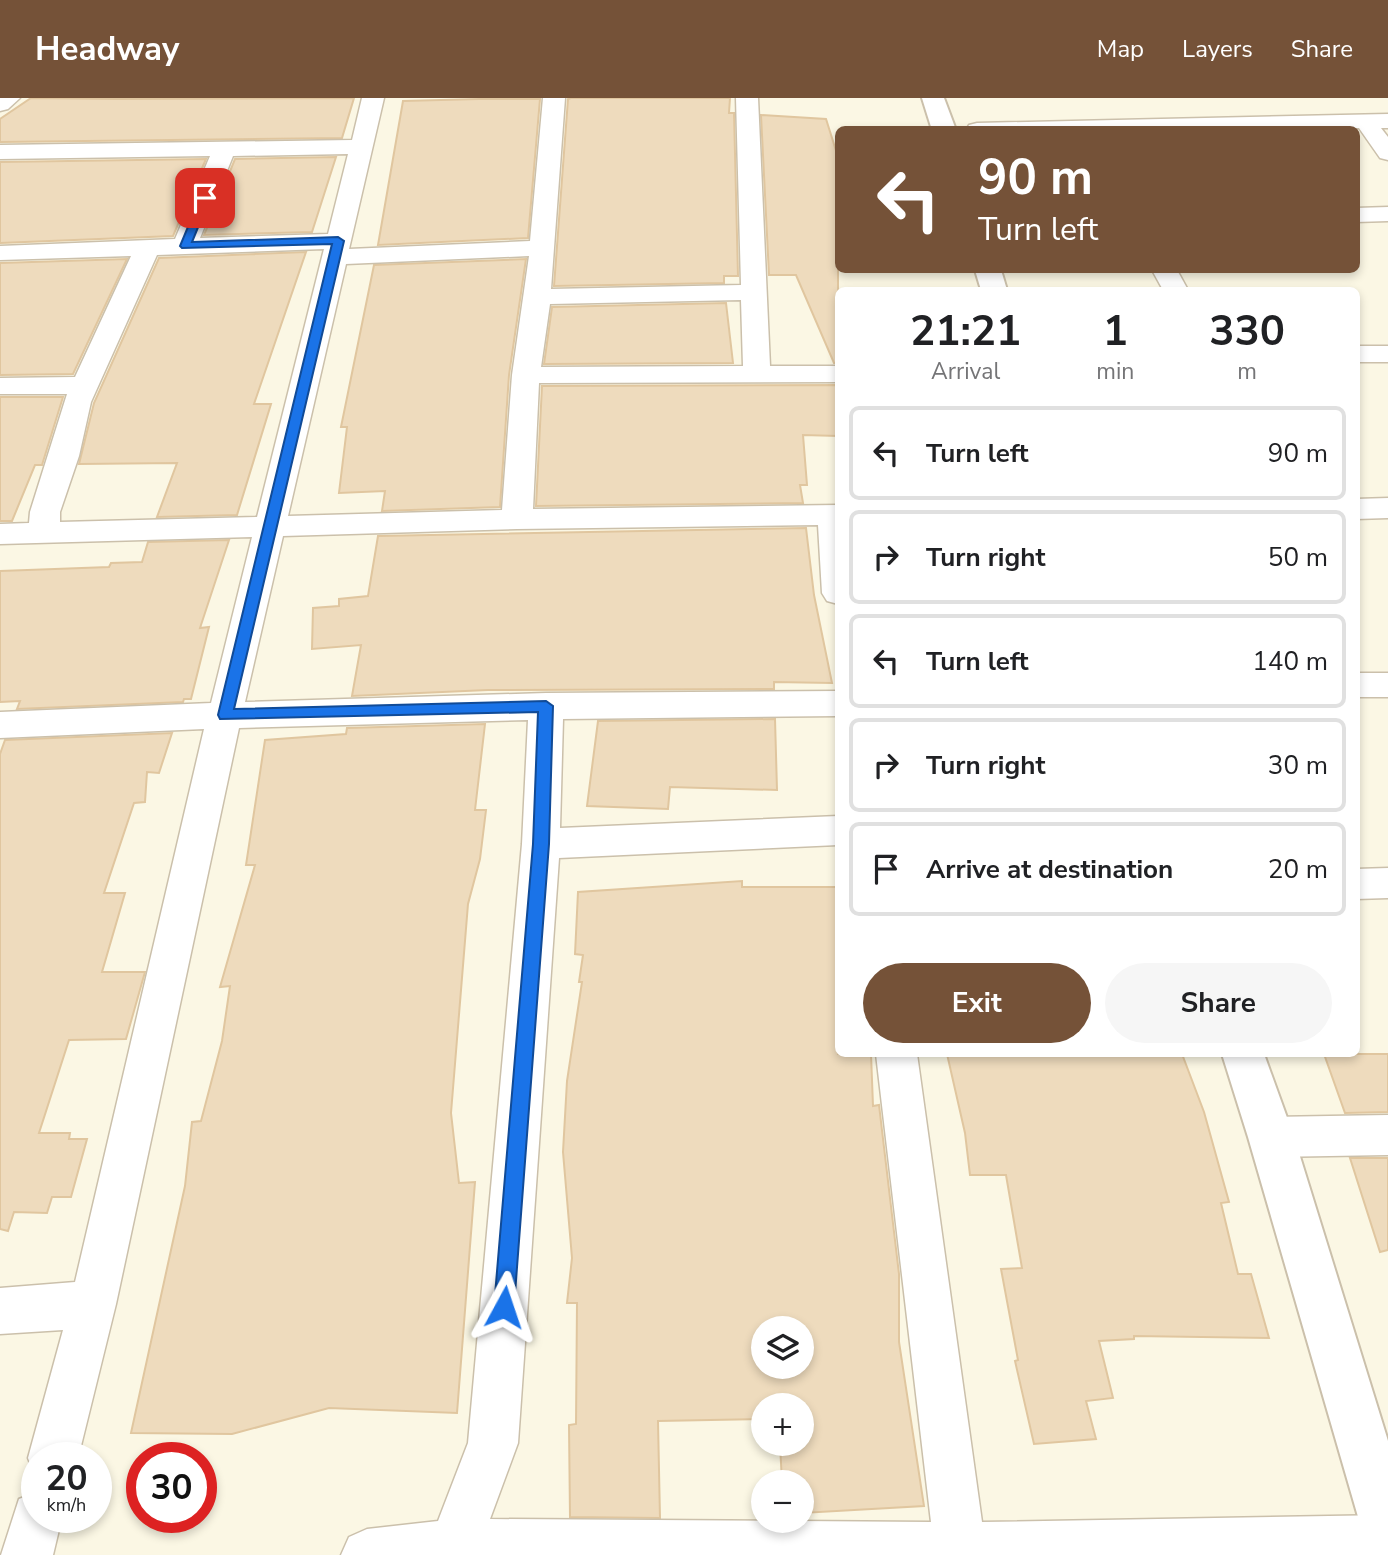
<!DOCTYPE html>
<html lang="en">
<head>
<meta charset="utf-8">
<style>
	body { margin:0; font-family:"Nunito Sans",sans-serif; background:#f6f6f6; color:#202124; height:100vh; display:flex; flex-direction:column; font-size:26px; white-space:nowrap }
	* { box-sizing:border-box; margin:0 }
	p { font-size:23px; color:#757577 }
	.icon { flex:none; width:38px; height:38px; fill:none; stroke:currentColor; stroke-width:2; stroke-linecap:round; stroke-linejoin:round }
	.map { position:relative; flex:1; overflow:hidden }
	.panel { position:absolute; left:835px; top:189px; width:525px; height:770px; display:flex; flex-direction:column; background:#fff; border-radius:10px; box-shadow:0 4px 10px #0003 }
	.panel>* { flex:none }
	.banner { position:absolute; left:835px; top:28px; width:525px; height:147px; border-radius:10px; box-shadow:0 4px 10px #0003; background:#755238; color:#fff; overflow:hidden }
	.controls { position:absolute; left:751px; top:1218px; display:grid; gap:14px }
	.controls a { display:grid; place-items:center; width:63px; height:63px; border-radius:50%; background:#fff; box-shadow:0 4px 10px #0003; font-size:35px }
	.speed { position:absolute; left:21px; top:1344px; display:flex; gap:14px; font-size:35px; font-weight:700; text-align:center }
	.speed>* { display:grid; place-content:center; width:91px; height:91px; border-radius:50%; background:#fff; box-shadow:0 4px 10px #0003; line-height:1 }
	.speed small { font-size:18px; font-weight:400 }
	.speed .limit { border:10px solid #d22; background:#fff; color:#111 }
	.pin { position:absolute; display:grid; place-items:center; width:60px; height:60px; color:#fff; margin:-30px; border-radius:14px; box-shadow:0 4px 10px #0006 }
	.me { position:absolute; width:77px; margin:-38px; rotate:5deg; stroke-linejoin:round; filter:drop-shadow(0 0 5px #0008) }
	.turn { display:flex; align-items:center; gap:24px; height:147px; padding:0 28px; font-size:32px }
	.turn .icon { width:91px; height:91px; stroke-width:2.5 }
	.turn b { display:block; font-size:49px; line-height:60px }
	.eta { display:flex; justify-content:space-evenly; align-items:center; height:119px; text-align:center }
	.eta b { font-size:42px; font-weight:700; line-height:49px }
	.primary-button { display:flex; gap:14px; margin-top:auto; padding:14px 28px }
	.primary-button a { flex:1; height:80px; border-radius:42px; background:#755238; color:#fff; font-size:28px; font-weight:700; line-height:80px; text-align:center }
	.primary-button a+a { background:#f6f6f6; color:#202124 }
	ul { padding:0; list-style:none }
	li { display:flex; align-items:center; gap:21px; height:94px; margin:0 14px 10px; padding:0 14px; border:4px solid #e0e0e0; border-radius:10px }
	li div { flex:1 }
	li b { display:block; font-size:26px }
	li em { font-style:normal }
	header { display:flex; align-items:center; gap:42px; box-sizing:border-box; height:98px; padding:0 35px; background:#755238; color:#fff }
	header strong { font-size:33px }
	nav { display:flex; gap:38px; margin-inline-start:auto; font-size:24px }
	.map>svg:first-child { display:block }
</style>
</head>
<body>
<header>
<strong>Headway</strong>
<nav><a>Map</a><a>Layers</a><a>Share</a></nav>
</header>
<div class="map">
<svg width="1388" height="1457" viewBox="0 0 1388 1457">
	<rect width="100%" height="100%" fill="#fbf7e4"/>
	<!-- building -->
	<g fill="#eedbbd" stroke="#e0c69f" stroke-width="2" fill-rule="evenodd">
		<path d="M 31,0 L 116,1 L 354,0 L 342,40 L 0,44 L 0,21 Z"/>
		<path d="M 571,0 L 730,0 L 729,15 L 734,15 L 738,178 L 724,178 L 724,185 L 554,188 L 568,1 Z"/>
		<path d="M 479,1 L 540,1 L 528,140 L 378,147 L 403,3 Z"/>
		<path d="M 761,17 L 826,21 L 838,59 L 838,265 L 834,265 L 796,177 L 769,177 Z"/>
		<path d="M 336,59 L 312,134 L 204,137 L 235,61 Z"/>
		<path d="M 206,61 L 173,138 L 0,145 L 0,64 Z"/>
		<path d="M 306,154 L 254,306 L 271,306 L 237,417 L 157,419 L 177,365 L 79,366 L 94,305 L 159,160 Z"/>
		<path d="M 127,161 L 73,276 L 0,277 L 0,165 Z"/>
		<path d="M 526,161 L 509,277 L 500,409 L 382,413 L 385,393 L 339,395 L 347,329 L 341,329 L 374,167 Z"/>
		<path d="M 726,205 L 733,265 L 544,266 L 552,209 Z"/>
		<path d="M 838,287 L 838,338 L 803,337 L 807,387 L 800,387 L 803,405 L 536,408 L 542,288 Z"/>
		<path d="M 0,299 L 63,299 L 42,367 L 35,367 L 12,423 L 0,423 Z"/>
		<path d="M 806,430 L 814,497 L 832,585 L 774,584 L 774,591 L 488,592 L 352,598 L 361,547 L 312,551 L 313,510 L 339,508 L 339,501 L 368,498 L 378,438 Z"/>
		<path d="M 229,442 L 200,530 L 209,529 L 191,601 L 184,601 L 183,604 L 17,611 L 20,603 L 0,604 L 0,473 L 109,469 L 111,465 L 142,464 L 148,444 Z"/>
		<path d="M 775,621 L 777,692 L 670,689 L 668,711 L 587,708 L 598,623 Z"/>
		<path d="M 485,626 L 475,712 L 486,712 L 480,761 L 468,806 L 451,1015 L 459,1085 L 475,1084 L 457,1315 L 329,1310 L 232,1336 L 131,1335 L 185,1088 L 192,1024 L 201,1023 L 222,943 L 230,888 L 220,889 L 255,767 L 246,767 L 265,642 L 346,636 L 347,630 Z"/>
		<path d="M 172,635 L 159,675 L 147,674 L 145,704 L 134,705 L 104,795 L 125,795 L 102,874 L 145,874 L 126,941 L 69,942 L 39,1035 L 70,1035 L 69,1041 L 87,1041 L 71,1099 L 52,1099 L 47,1115 L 14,1114 L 8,1133 L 0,1131 L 0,656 L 5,642 Z"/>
		<path d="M 742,783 L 742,789 L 838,789 L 838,956 L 871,956 L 873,1008 L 879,1007 L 899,1176 L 899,1244 L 924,1408 L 802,1415 L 802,1384 L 782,1384 L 780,1346 L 802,1346 L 802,1307 L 763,1307 L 763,1321 L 658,1323 L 660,1420 L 570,1419 L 569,1327 L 576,1326 L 577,1205 L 567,1205 L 572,1160 L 563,1054 L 567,983 L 582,884 L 579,884 L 583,857 L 575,856 L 578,794 ZM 763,1230 L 802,1230 L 802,1269 L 763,1269 Z"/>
		<path d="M 947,956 L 1182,956 L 1204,1014 L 1229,1104 L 1221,1105 L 1238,1176 L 1251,1176 L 1269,1240 L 1134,1238 L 1134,1241 L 1099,1243 L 1113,1300 L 1086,1303 L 1096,1341 L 1034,1346 L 1015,1263 L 1018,1262 L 1001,1171 L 1022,1170 L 1006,1077 L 970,1077 L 965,1035 Z"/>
		<path d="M 1324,956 L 1388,956 L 1388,1014 L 1345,1015 Z"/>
		<path d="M 1350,1060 L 1388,1060 L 1388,1152 L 1380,1154 Z"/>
	</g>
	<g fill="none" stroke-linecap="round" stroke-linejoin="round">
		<!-- minor casing -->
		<g stroke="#cbc0ab" stroke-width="3">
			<g id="minor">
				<path d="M 0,0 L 20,0 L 8,11 L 0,13 Z"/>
				<path d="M 362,0 L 384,0 L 349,151 L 530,143 L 543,0 L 565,0 L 551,191 L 741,187 L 736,0 L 758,0 L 770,268 L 838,268 L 838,284 L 539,285 L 533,411 L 838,407 L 838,506 L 827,503 L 822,495 L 818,427 L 517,431 L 283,438 L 245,604 L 546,595 L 838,593 L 838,618 L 563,621 L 560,730 L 838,718 L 838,747 L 559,760 L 518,1345 L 490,1421 L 931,1424 L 876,956 L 917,956 L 982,1424 L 1388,1417 L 1388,1457 L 341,1457 L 349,1439 L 367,1431 L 438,1423 L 468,1345 L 522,746 L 528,622 L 239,630 L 116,1206 L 78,1360 L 37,1360 L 35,1378 L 28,1360 L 63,1232 L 0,1236 L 0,1190 L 75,1184 L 204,631 L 0,640 L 0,614 L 211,605 L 252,439 L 0,446 L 0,426 L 29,425 L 30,414 L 67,296 L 0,296 L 0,280 L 75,279 L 131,158 L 0,162 L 0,148 L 175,141 L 210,58 L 0,61 L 0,47 L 352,42 ZM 348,56 L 328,136 L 200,140 L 233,58 ZM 324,151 L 257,419 L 60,424 L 60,414 L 79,358 L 91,304 L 157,157 ZM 529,158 L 512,277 L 502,412 L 288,418 L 346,166 ZM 741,202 L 743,268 L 541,269 L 550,206 Z"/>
				<path d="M 1388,16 L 1388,30 L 1381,30 L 1388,39 L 1388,62 L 1380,60 L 1359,30 L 966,32 L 969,27 L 977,25 Z"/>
				<path d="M 1388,109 L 1388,123 L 1356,124 L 1356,110 Z"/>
				<path d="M 1152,172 L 1177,172 L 1188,192 L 1163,192 Z"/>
				<rect x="1356" y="248" width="32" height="16"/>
				<path d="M 1388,400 L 1388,420 L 1356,421 L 1356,401 Z"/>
				<rect x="1356" y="575" width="32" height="24"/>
				<path d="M 1388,770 L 1388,800 L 1356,801 L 1356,771 Z"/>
				<path d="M 1388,1017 L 1388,1057 L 1271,1059 L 1256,1053 L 1249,1039 L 1256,1025 L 1271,1019 Z"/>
				<path d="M 37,1394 L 37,1419 L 62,1419 L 53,1457 L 1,1457 L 19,1401 Z"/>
			</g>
		</g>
		<!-- tertiary casing -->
		<g stroke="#cbc0ab" stroke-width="4">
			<g id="tertiary">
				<path d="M 922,0 L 944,0 L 956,32 L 932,32 Z"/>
				<path d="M 975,172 L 1001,172 L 1007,192 L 981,192 Z"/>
				<path d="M 1222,956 L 1264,956 L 1294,1039 L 1388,1343 L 1388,1456 L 1369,1448 L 1361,1429 L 1248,1039 Z"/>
			</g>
		</g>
		<!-- minor -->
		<use href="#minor" fill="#fff" fill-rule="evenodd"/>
		<!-- tertiary -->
		<use href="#tertiary" fill="#fff" fill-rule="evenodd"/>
	</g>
	<!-- route -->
	<path fill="#1a73e8" stroke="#114b97" stroke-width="2" d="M 205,97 L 210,100 L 192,144 L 338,139 L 344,143 L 234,611 L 546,603 L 553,608 L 549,746 L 514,1209 L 511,1216 L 504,1219 L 497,1216 L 494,1209 L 533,746 L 538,614 L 220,621 L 218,617 L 332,146 L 182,150 L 180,148 L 200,100 Z"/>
</svg>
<div class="controls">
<a><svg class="icon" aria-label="layers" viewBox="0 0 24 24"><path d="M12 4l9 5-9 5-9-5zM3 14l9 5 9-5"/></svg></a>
<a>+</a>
<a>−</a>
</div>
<div class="speed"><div>20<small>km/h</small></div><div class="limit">30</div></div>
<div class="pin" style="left:205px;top:100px;background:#d93025"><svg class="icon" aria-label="arrive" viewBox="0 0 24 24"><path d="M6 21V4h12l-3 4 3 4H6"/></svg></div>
<svg class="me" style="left:504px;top:1209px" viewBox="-20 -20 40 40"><path d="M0-17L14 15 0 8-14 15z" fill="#1a73e8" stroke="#fff" stroke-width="4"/></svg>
<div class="banner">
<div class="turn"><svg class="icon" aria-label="left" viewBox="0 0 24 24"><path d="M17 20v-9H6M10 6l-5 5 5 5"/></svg><div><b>90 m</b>Turn left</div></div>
</div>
<section class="panel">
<div class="eta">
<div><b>21:21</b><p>Arrival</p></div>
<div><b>1</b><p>min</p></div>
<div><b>330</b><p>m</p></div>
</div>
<ul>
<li><svg class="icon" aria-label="left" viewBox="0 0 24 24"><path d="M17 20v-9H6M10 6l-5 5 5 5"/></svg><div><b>Turn left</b></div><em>90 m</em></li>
<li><svg class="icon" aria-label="right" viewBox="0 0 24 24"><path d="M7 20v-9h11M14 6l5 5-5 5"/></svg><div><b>Turn right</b></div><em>50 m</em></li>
<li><svg class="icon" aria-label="left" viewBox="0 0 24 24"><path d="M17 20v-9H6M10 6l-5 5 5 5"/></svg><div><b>Turn left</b></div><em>140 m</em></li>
<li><svg class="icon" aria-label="right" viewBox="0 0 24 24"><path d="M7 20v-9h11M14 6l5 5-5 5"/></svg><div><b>Turn right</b></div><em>30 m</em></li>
<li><svg class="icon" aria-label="arrive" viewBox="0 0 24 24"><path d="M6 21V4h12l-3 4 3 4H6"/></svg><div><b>Arrive at destination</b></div><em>20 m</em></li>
</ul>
<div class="primary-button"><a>Exit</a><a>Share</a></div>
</section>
</div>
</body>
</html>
